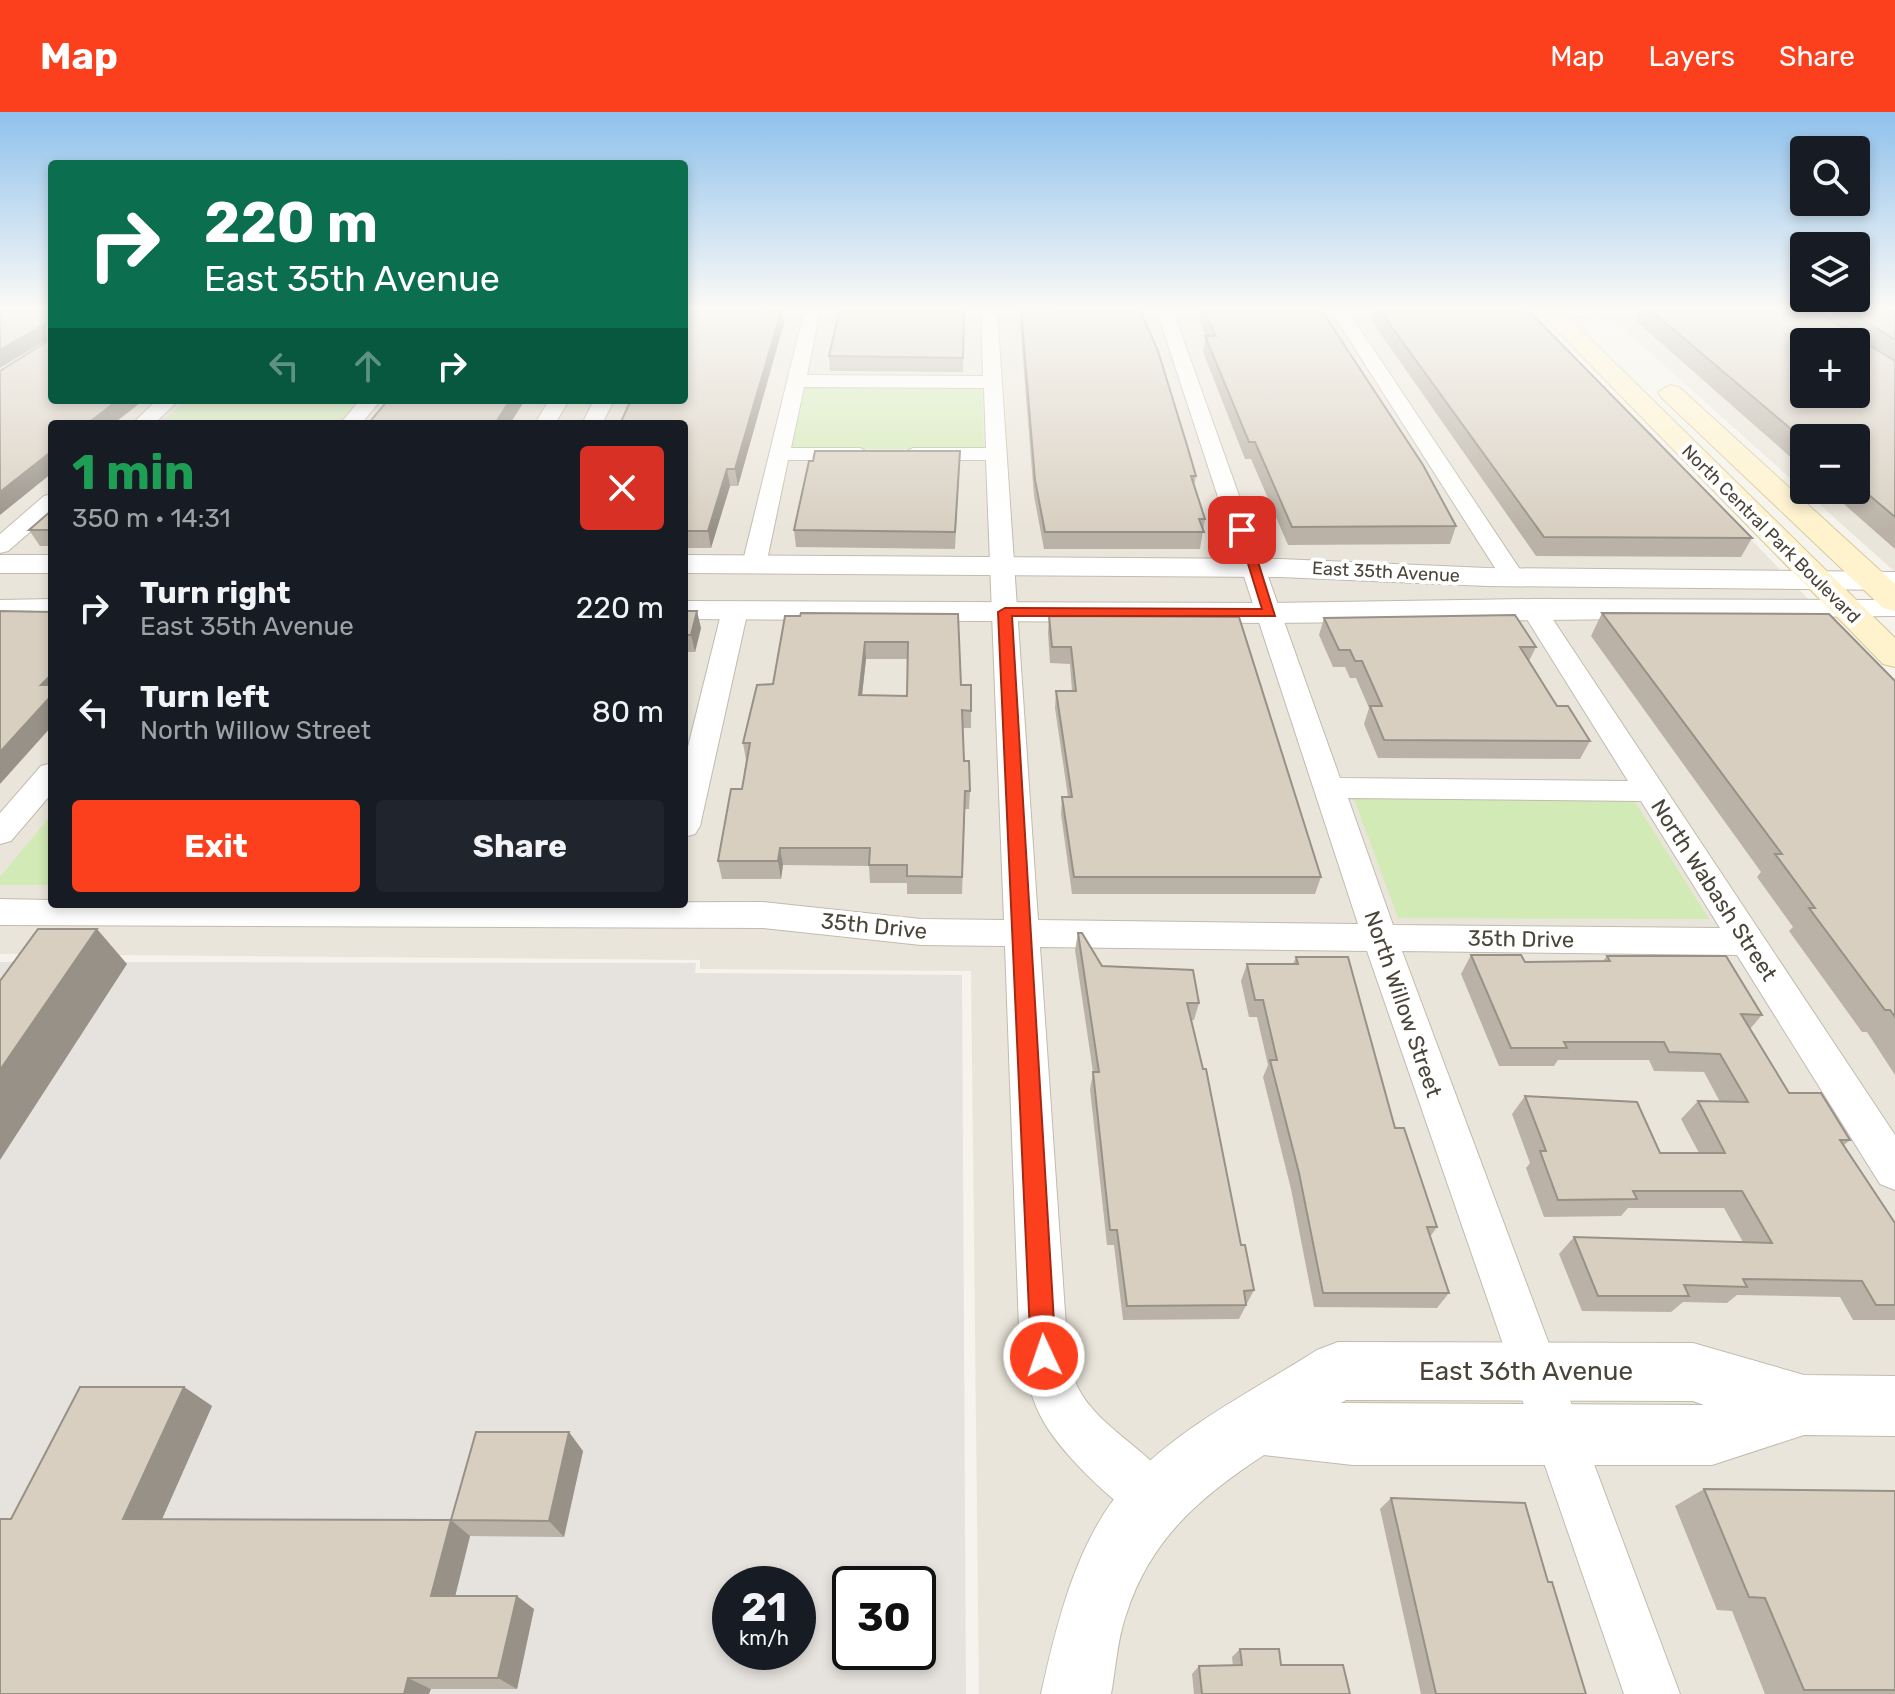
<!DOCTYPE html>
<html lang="en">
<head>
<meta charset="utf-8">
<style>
	body { margin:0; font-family:Rubik,sans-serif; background:#20242c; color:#f1f3f6; height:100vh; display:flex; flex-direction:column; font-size:30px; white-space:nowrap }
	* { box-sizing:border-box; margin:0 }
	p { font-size:26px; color:#9ea1a6 }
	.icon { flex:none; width:44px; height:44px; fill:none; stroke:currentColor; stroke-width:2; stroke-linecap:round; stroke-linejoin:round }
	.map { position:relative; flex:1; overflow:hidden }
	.side { position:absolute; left:48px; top:308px; width:640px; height:488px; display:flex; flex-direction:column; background:#171b24; border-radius:8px; box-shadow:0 4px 12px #0003 }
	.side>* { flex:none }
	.banner { position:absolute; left:48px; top:48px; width:640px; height:244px; border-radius:8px; box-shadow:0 4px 12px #0003; background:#0b6e4f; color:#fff; overflow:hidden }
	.fabs { position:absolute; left:1790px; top:24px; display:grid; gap:16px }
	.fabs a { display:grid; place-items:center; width:80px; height:80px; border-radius:8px; background:#171b24; box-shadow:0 4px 12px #0003; font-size:40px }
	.speed { position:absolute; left:712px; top:1454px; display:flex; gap:16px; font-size:40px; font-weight:700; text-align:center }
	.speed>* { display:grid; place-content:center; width:104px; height:104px; border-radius:50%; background:#171b24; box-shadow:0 4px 12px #0003; line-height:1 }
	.speed small { font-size:20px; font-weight:400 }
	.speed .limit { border:4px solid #111; border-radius:12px; background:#fff; color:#111 }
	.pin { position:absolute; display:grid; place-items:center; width:68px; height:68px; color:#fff; margin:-34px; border-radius:16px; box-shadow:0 4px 12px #0006 }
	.me { position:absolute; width:88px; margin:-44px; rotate:357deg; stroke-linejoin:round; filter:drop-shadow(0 0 6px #0008) }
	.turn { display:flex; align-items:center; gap:28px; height:168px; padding:0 24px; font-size:36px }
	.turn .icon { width:104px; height:104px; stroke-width:2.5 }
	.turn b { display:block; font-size:56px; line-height:68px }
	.lanes { display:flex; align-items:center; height:76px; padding:0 24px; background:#0003; justify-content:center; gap:40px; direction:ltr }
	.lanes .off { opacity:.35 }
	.round { display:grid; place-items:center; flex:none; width:84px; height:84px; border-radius:8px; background:#20242c }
	.summary { display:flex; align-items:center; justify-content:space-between; height:136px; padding:0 24px }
	h1 { font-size:48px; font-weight:700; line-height:60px; color:#1e9e55 }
	.primary-button { display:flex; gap:16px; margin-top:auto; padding:16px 24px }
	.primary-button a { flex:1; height:92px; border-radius:8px; background:#fc3f1d; color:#fff; font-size:32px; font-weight:700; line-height:92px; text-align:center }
	.primary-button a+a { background:#20242c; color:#f1f3f6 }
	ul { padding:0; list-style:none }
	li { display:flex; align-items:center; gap:24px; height:104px; padding:0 24px }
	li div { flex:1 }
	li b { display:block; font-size:30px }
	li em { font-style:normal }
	header { display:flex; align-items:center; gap:48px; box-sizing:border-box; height:112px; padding:0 40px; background:#fc3f1d; color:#fff }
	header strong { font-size:38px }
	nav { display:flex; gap:44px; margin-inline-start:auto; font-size:28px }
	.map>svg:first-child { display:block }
</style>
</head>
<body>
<header>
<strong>Map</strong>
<nav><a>Map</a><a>Layers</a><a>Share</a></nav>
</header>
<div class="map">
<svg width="1895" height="1582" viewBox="0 0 1895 1582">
	<rect width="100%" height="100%" fill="#f6f3ec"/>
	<!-- residential -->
	<g fill="#eae5da" fill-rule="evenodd">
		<path d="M 684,196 L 1534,202 L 1895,577 L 1895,1582 L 979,1582 L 971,859 L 700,857 L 700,848 L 0,842 L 0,198 L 52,198 L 52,288 L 684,288 ZM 52,312 L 684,312 L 684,792 L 52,792 Z"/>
		<path d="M 1601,197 L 1895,197 L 1895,459 L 1894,459 ZM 1804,230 L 1856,230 L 1856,282 L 1804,282 ZM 1804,326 L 1856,326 L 1856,378 L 1804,378 Z"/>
	</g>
	<!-- industrial -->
	<path fill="#e6e2dd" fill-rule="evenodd" d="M 0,850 L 696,851 L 695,861 L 962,863 L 966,1582 L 0,1582 ZM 730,1472 L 798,1472 L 798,1540 L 730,1540 ZM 850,1472 L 918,1472 L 918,1540 L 850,1540 Z"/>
	<!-- green -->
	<g fill="#d2eab5">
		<path d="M 806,273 L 982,273 L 984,337 L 791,337 Z"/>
		<path d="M 187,288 L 360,288 L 338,312 L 159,312 Z"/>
		<path d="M 1354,687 L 1634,688 L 1709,807 L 1398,806 Z"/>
		<path d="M 52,702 L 52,773 L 0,773 L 0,765 Z"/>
	</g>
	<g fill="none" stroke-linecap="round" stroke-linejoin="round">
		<!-- minor casing -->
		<g stroke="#c2bbae" stroke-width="2">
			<g id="minor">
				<path d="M 805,196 L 820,198 L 807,263 L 983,264 L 981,198 L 997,198 L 1038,808 L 1358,812 L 1157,199 L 1172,196 L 1340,666 L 1628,669 L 1520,496 L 1533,488 L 1542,491 L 1895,1023 L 1895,1078 L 1880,1072 L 1737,843 L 1402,839 L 1680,1582 L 1624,1582 L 1367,839 L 1040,835 L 1068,1244 C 1071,1254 1073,1264 1077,1274 C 1100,1321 1160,1340 1180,1388 L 1172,1406 L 1154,1414 C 1119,1399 1057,1338 1040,1303 C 1031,1285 1026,1264 1020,1244 L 1005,834 L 921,833 L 763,816 L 0,813 L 0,787 L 52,788 L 52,792 L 763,790 L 921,807 L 1004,808 L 986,348 L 913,348 L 902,342 L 913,336 L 986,336 L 984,276 L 804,275 L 791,336 L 860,336 L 871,342 L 860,348 L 788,348 L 766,453 L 763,458 L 745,458 L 742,453 ZM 1348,686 L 1641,689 L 1720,816 L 1393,813 Z"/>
				<path d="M 1332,196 L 1346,196 L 1525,465 L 1522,470 L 1504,470 L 1331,199 Z"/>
				<path d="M 1577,196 L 1692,196 L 1695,200 L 1687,205 L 1584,204 L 1578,203 Z"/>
				<path d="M 1766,196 L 1895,196 L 1895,205 L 1771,205 L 1763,200 Z"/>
				<path d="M 157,288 L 179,288 L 154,312 L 132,312 Z"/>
				<path d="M 360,288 L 381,288 L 361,312 L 340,312 Z"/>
				<path d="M 549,288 L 569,288 L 555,312 L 535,312 Z"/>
				<path d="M 594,288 L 614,288 L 602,312 L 582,312 Z"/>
				<path d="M 52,382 L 52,401 L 8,439 L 0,441 L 0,422 L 44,384 Z"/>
				<path d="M 735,490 L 748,498 L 700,714 L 695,722 L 684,725 L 684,651 L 722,498 Z"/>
				<path d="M 52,651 L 52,681 L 11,729 L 0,732 L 0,701 L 41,654 Z"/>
			</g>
		</g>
		<!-- tertiary casing -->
		<g stroke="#c2bbae" stroke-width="2">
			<g id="tertiary">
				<path d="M 684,196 L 1593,196 L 1594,199 L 1584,205 L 684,204 Z"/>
				<rect x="0" y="443" width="52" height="18"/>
				<path d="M 684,443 L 1280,447 L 1487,456 L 1895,460 L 1895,478 L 1487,474 L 1280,465 L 684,461 Z"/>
				<path d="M 52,487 L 52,505 L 0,506 L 0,488 Z"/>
				<path d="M 1533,487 L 1887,488 L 1895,490 L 1895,504 L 1270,511 L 684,507 L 684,489 L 1270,491 Z"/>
				<path d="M 1338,1230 L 1693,1231 L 1804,1263 L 1895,1264 L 1895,1324 L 1804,1323 L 1712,1353 L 1353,1353 L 1264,1343 C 1200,1385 1150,1427 1126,1503 C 1117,1528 1116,1556 1111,1582 L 1041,1582 C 1057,1510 1078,1421 1132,1366 C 1183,1313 1256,1277 1317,1238 ZM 1346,1288 L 1693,1289 L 1704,1293 L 1341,1291 Z"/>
			</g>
		</g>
		<!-- secondary casing -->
		<g stroke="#d6c79b" stroke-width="2">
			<g id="secondary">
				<path d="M 1535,196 L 1559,196 L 1895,526 L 1895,555 L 1883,552 Z"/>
				<path d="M 1670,273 L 1679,275 L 1895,472 L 1895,499 L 1883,496 L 1661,285 L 1658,280 Z"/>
			</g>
		</g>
		<!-- minor -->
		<use href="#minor" fill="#fff" fill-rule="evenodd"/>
		<!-- tertiary -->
		<use href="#tertiary" fill="#fff" fill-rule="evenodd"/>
		<!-- secondary -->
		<use href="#secondary" fill="#fff3cd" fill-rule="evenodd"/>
	</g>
	<!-- wall -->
	<g fill="#bab2a6" fill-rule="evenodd">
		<path d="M 964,196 L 963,260 L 830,259 L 829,244 Z"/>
		<path d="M 1201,196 L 1320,196 L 1456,414 L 1450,432 L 1288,433 L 1251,347 L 1245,347 L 1203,240 L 1206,224 L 1199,209 Z"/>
		<path d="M 1374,196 L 1526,196 L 1752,426 L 1741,445 L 1536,444 L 1371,208 Z"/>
		<path d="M 1641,196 L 1813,196 L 1829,207 L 1836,196 L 1895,196 L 1895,437 L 1828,378 L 1856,378 L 1856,326 L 1804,326 L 1804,357 L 1636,209 Z"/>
		<path d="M 1021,197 L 1196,364 L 1194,373 L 1205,407 L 1200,437 L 1044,437 L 1034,384 L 1020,211 Z"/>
		<path d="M 784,211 L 738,374 L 730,374 L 711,436 L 684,436 L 684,312 Z"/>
		<path d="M 960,339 L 955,437 L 796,435 L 794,418 Z"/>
		<path d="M 52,398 L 52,434 L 40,434 L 29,418 Z"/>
		<path d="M 684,499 L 701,516 L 695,540 L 684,540 Z"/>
		<path d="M 1602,501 L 1895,569 L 1895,963 L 1867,920 L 1862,920 L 1789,819 L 1793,815 L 1757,765 L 1761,760 L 1591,524 Z"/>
		<path d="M 958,502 L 961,573 L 971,573 L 971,616 L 962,616 L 964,649 L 970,679 L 969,697 L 965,697 L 962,782 L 907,782 L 907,771 L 870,771 L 869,754 L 783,753 L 781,767 L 722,767 L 718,749 L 742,677 L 746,648 L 743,631 L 773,572 L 800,504 ZM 866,547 L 908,547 L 907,584 L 862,583 Z"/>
		<path d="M 1049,504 L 1321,765 L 1315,782 L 1072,782 L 1061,702 L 1062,685 L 1068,685 L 1055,596 L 1056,579 L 1072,579 L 1070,552 L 1050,551 L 1048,521 Z"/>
		<path d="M 1324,506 L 1536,535 L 1529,549 L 1557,594 L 1590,629 L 1580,647 L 1378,646 L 1364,612 L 1369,596 L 1356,566 L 1350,566 L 1345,555 L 1333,555 L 1319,523 Z"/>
		<path d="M 1078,821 L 1102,854 L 1199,891 L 1194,908 L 1191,908 L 1241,1133 L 1254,1178 L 1239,1207 L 1123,1208 L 1114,1133 L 1107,1133 L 1090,977 L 1093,960 L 1075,838 Z"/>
		<path d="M 1471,843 L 1525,850 L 1603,849 L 1607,844 L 1762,903 L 1750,917 L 1789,981 L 1850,1028 L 1844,1033 L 1895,1111 L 1895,1208 L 1853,1208 L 1840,1185 L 1737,1183 L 1727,1191 L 1683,1190 L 1671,1200 L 1582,1199 L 1559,1142 L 1574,1125 L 1743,1130 L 1724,1096 L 1628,1096 L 1621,1104 L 1544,1105 L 1526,1056 L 1530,1051 L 1512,1002 L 1525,984 L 1660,1041 L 1699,1041 L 1681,1007 L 1698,989 L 1720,990 L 1704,960 L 1654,959 L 1649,948 L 1558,948 L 1554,954 L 1499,954 L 1461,862 Z"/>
		<path d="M 1296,845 L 1395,1016 L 1437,1115 L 1430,1125 L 1449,1181 L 1437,1196 L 1314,1195 L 1291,1077 L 1263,965 L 1268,953 L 1257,905 L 1249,905 L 1241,869 L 1247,852 L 1293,852 Z"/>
		<path d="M 184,1275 L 212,1294 L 162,1407 L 451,1408 L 583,1339 L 564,1425 L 470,1424 L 455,1484 L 534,1497 L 517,1577 L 431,1577 L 11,1407 Z"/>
		<path d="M 1704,1377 L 1895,1379 L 1895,1582 L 1765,1582 L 1732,1499 L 1717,1498 L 1675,1394 Z"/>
		<path d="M 1391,1386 L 1548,1470 L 1586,1582 L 1421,1582 L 1380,1397 Z"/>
		<path d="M 1240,1537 L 1281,1553 L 1350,1582 L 1194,1582 L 1192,1562 L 1199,1554 L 1233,1554 L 1232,1545 Z"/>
	</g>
	<!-- shaded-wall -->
	<g fill="#979187">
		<path d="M 782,196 L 784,211 L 738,374 L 735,357 Z"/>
		<path d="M 45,212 L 52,225 L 0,256 L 0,238 Z"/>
		<path d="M 118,288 L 144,288 L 113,312 L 87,312 Z"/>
		<path d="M 510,288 L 525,288 L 510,312 L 495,312 Z"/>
		<path d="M 52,339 L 52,361 L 0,403 L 0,380 Z"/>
		<path d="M 727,357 L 730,374 L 711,436 L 708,419 Z"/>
		<path d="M 697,499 L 701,516 L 695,540 L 691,523 Z"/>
		<path d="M 865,530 L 866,547 L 860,601 L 859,583 Z"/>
		<path d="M 52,562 L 52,614 L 0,672 L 0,640 L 41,573 Z"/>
		<path d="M 780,736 L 783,753 L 781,767 L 778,749 Z"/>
		<path d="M 97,817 L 127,852 L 0,1048 L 0,958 Z"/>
		<path d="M 184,1275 L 212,1294 L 155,1423 L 123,1407 Z"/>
		<path d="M 569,1320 L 583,1339 L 564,1425 L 549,1409 Z"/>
		<path d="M 451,1408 L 470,1424 L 452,1497 L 431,1484 Z"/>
		<path d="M 517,1484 L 534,1497 L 517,1577 L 498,1566 Z"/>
		<path d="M 408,1566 L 431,1577 L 429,1582 L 404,1582 Z"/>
	</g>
	<!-- building -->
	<g fill="#d8cfc1" stroke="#979187" stroke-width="2" fill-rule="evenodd">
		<path d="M 0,196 L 52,196 L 52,288 L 118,288 L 87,312 L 52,312 L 52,339 L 0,380 L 0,259 L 46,230 L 45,212 L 0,238 Z"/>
		<path d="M 684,196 L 782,196 L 735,357 L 727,357 L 708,419 L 684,419 L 684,312 L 620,312 L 631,288 L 684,288 Z"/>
		<path d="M 840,196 L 964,196 L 963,246 L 829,244 Z"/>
		<path d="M 1139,196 L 1158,239 L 1186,330 L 1196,364 L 1191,364 L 1205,407 L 1199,407 L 1204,420 L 1045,420 L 1035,368 L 1021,197 Z"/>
		<path d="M 1202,196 L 1320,196 L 1423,353 L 1456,414 L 1292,415 L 1255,330 L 1249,330 L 1205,224 L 1216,224 Z"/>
		<path d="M 1378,196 L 1526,196 L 1752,426 L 1544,425 Z"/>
		<path d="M 1648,196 L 1813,196 L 1841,215 L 1863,216 L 1864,230 L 1895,249 L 1895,405 L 1856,372 L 1856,326 L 1804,326 L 1804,328 ZM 1804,230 L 1856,230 L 1856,282 L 1804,282 Z"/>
		<path d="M 1846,196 L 1895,196 L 1895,228 Z"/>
		<path d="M 388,288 L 510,288 L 495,312 L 368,312 Z"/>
		<path d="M 815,339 L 960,339 L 955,420 L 794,418 L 809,349 L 813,349 Z"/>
		<path d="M 52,398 L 52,418 L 29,418 Z"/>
		<path d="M 0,499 L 52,500 L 52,562 L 41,573 L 52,573 L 52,583 L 0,640 Z"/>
		<path d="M 684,499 L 697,499 L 691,523 L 684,523 Z"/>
		<path d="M 801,501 L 958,502 L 961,573 L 971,573 L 971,599 L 962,598 L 964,649 L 969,649 L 970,679 L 965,679 L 962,765 L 907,764 L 907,753 L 869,753 L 870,736 L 780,736 L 778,749 L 718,749 L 731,677 L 742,677 L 750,631 L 743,631 L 757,573 L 773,572 L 785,504 L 800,504 ZM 865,530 L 908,530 L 907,584 L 859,583 Z"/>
		<path d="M 1602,501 L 1829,502 L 1895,569 L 1895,905 L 1890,898 L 1885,898 L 1809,796 L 1815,796 L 1775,742 L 1782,742 Z"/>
		<path d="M 1515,503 L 1536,535 L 1520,535 L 1557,594 L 1568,594 L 1590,629 L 1384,628 L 1370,594 L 1382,594 L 1362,549 L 1355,549 L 1350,538 L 1339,538 L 1324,506 Z"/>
		<path d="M 1049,504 L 1239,505 L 1321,765 L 1074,765 L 1062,685 L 1072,685 L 1056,579 L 1076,579 L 1071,535 L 1052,535 Z"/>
		<path d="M 38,817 L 97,817 L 0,958 L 0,869 Z"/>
		<path d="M 1078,821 L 1082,821 L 1102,854 L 1193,858 L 1199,891 L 1187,891 L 1203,957 L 1206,957 L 1241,1133 L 1245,1133 L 1254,1178 L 1244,1179 L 1246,1193 L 1127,1194 L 1117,1118 L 1110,1118 L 1093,960 L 1099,960 Z"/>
		<path d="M 1471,843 L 1521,843 L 1525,850 L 1610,849 L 1607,844 L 1726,844 L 1762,903 L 1741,902 L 1789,981 L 1821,981 L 1850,1028 L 1840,1028 L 1895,1111 L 1895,1193 L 1876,1193 L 1862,1169 L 1743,1167 L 1747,1175 L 1684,1173 L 1689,1184 L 1598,1184 L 1574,1125 L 1772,1131 L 1742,1079 L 1633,1079 L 1637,1087 L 1558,1088 L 1540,1039 L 1546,1039 L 1525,984 L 1637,990 L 1660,1041 L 1725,1041 L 1698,989 L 1748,990 L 1720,942 L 1669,940 L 1664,930 L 1564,930 L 1567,936 L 1511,936 Z"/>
		<path d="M 1296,845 L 1348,845 L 1395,1016 L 1404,1016 L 1437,1115 L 1427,1115 L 1449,1181 L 1323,1181 L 1299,1061 L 1270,948 L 1277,948 L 1263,888 L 1255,888 L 1247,852 L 1298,852 Z"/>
		<path d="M 80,1275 L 184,1275 L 123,1407 L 451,1408 L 431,1484 L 517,1484 L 498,1566 L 408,1566 L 404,1582 L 0,1582 L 0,1407 L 11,1407 Z"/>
		<path d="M 476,1320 L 569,1320 L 549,1409 L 451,1408 Z"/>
		<path d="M 1704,1377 L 1895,1379 L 1895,1578 L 1804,1578 L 1765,1486 L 1749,1485 Z"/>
		<path d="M 1391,1386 L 1525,1391 L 1548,1470 L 1552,1470 L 1586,1582 L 1436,1582 Z"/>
		<path d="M 1240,1537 L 1279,1537 L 1281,1553 L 1343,1553 L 1350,1582 L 1202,1582 L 1199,1554 L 1242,1553 Z"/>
	</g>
	<!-- sky -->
	<linearGradient id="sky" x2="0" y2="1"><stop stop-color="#8fc1ec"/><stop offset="0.47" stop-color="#fbfaf6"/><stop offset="1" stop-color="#fbfaf6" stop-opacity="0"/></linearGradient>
	<rect width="1895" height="418" fill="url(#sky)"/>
	<!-- route -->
	<path fill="#fc3f1d" stroke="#a42913" stroke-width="2" d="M 1237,416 L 1248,418 L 1275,504 L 1012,504 L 1056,1244 L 1053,1253 L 1044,1257 L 1035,1253 L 1031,1244 L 998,500 L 1005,496 L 1262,497 Z"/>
	<g text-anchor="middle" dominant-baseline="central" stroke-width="8" stroke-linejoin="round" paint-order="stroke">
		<!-- far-street labels -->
		<g font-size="18" fill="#4b4439" stroke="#fff">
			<text transform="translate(1771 422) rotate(45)">North Central Park Boulevard</text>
			<text transform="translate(1386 460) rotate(3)">East 35th Avenue</text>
		</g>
		<!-- street labels -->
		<g font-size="22" fill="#4b4439" stroke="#fff">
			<text transform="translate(1714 778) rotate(57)">North Wabash Street</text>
			<text transform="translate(874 814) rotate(6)">35th Drive</text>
			<text transform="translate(1521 827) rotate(1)">35th Drive</text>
			<text transform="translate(1403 892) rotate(71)">North Willow Street</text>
		</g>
		<!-- near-street labels -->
		<g font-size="26" fill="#4b4439" stroke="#fff">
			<text x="1526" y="1259">East 36th Avenue</text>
		</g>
	</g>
</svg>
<div class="fabs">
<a><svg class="icon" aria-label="search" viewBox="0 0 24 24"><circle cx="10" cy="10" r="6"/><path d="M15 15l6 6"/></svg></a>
<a><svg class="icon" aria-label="layers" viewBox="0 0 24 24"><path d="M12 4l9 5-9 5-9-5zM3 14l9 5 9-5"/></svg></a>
<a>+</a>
<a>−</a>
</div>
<div class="speed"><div>21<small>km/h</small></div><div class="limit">30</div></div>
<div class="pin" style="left:1242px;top:418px;background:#d93025"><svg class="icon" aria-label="arrive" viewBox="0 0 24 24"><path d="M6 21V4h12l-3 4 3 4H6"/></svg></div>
<svg class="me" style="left:1044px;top:1244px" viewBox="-20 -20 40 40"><circle r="17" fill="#fc3f1d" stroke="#fff" stroke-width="3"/><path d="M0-11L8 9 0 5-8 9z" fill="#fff"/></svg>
<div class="banner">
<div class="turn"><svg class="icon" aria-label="right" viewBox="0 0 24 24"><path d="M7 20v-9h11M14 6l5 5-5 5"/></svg><div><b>220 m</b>East 35th Avenue</div></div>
<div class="lanes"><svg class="icon off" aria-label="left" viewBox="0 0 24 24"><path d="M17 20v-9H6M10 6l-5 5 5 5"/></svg><svg class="icon off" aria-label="ahead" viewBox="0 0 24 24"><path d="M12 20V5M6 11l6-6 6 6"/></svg><svg class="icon" aria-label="right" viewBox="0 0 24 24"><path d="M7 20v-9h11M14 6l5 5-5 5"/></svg></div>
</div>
<section class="side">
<div class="summary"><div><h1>1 min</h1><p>350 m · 14:31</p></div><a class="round" style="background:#d93025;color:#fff"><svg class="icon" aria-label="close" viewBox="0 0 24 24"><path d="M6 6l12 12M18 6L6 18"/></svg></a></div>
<ul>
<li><svg class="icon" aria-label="right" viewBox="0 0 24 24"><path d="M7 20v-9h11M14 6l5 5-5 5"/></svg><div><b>Turn right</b><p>East 35th Avenue</p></div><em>220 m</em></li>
<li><svg class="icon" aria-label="left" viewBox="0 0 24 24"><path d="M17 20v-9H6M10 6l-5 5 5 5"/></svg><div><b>Turn left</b><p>North Willow Street</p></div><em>80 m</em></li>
</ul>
<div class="primary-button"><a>Exit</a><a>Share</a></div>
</section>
</div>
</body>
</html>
